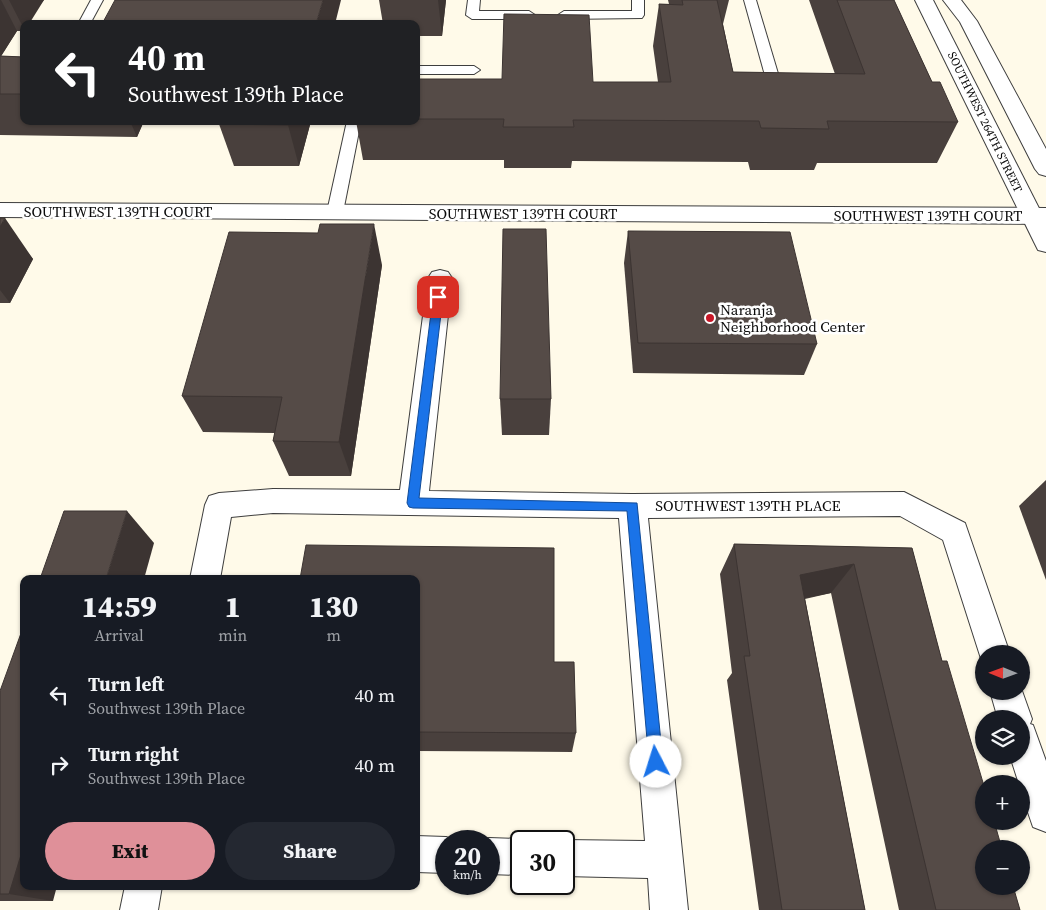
<!DOCTYPE html>
<html lang="en">
<head>
<meta charset="utf-8">
<style>
	body { margin:0; font-family:"Source Serif 4",serif; background:#242831; color:#f1f3f6; height:100vh; display:flex; flex-direction:column; font-size:19px; white-space:nowrap }
	* { box-sizing:border-box; margin:0 }
	p { font-size:16px; color:#9ea1a6 }
	.icon { flex:none; width:28px; height:28px; fill:none; stroke:currentColor; stroke-width:2; stroke-linecap:round; stroke-linejoin:round }
	.map { position:relative; flex:1; overflow:hidden }
	.details { position:absolute; left:20px; top:575px; width:400px; height:315px; display:flex; flex-direction:column; background:#171b24; border-radius:10px; box-shadow:0 1px 4px #0004 }
	.details>* { flex:none }
	.hud { position:absolute; left:20px; top:20px; width:400px; height:105px; border-radius:10px; box-shadow:0 1px 4px #0004; background:#202124; color:#fff; overflow:hidden }
	.needle { width:32px; rotate:271deg }
	.tools { position:absolute; left:975px; top:645px; display:grid; gap:10px }
	.tools a { display:grid; place-items:center; width:55px; height:55px; border-radius:50%; background:#171b24; box-shadow:0 1px 4px #0004; font-size:25px }
	.speed { position:absolute; left:435px; top:830px; display:flex; gap:10px; font-size:25px; font-weight:700; text-align:center }
	.speed>* { display:grid; place-content:center; width:65px; height:65px; border-radius:50%; background:#171b24; box-shadow:0 1px 4px #0004; line-height:1 }
	.speed small { font-size:12px; font-weight:400 }
	.speed .limit { border:2px solid #111; border-radius:8px; background:#fff; color:#111 }
	.pin { position:absolute; display:grid; place-items:center; width:42px; height:42px; color:#fff; margin:-21px; border-radius:10px; box-shadow:0 2px 8px #0006 }
	.me { position:absolute; width:55px; margin:-28px; rotate:355deg; stroke-linejoin:round; filter:drop-shadow(0 0 4px #0008) }
	.turn { display:flex; align-items:center; gap:18px; height:105px; padding:0 25px; font-size:22px }
	.turn .icon { width:65px; height:65px; stroke-width:2.5 }
	.turn b { display:block; font-size:35px; line-height:42px }
	.eta { display:flex; justify-content:space-evenly; align-items:center; height:85px; text-align:center }
	.eta b { font-size:30px; font-weight:800; line-height:35px }
	.action { display:flex; gap:10px; margin-top:auto; padding:10px 25px }
	.action a { flex:1; height:58px; border-radius:30px; background:#df9099; color:#111; font-size:20px; font-weight:800; line-height:58px; text-align:center }
	.action a+a { background:#242831; color:#f1f3f6 }
	ul { padding:0; list-style:none }
	li { display:flex; align-items:center; gap:15px; height:70px; padding:0 25px }
	li div { flex:1 }
	li b { display:block; font-size:19px }
	li em { font-style:normal }
	.map>svg:first-child { display:block }
</style>
</head>
<body>
<div class="map">
<svg width="1046" height="910" viewBox="0 0 1046 910">
	<rect width="100%" height="100%" fill="#fffae9"/>
	<g fill="none" stroke-linecap="round" stroke-linejoin="round">
		<!-- service casing -->
		<g stroke="#3e3e3e" stroke-width="2">
			<g id="service">
				<path d="M 91,0 L 103,0 L 90,24 L 78,24 Z"/>
				<path d="M 468,0 L 480,0 L 479,11 L 529,11 L 535,15 L 529,19 L 472,19 L 466,15 Z"/>
				<path d="M 632,0 L 644,0 L 644,15 L 642,18 L 564,19 L 558,15 L 564,11 L 632,11 Z"/>
				<path d="M 744,0 L 756,0 L 785,97 L 783,100 L 778,101 L 771,97 Z"/>
				<path d="M 416,66 L 474,66 L 480,70 L 474,74 L 416,74 Z"/>
				<path d="M 347,121 L 361,121 L 343,212 L 340,216 L 330,216 L 327,212 Z"/>
			</g>
		</g>
		<!-- minor casing -->
		<g stroke="#3e3e3e" stroke-width="2">
			<g id="minor">
				<path d="M 0,203 L 1046,208 L 1046,224 L 0,217 Z"/>
				<path d="M 440,270 L 448,272 L 452,278 L 429,491 L 632,494 L 904,492 L 965,523 L 1010,654 L 984,654 L 983,665 L 943,540 L 900,516 L 648,518 L 688,910 L 650,910 L 648,878 L 564,876 L 564,841 L 560,841 L 564,840 L 645,841 L 619,518 L 273,513 L 231,517 L 220,579 L 190,579 L 205,505 L 209,496 L 219,493 L 273,489 L 400,490 L 428,278 L 432,272 Z"/>
				<path d="M 1021,688 L 1032,719 L 1030,724 L 1033,725 L 1046,761 L 1046,832 L 1033,827 L 1021,792 L 1021,784 L 1019,784 L 1010,756 L 1021,756 L 1021,719 L 998,719 L 990,691 L 1021,691 Z"/>
				<path d="M 416,836 L 446,837 L 457,841 L 446,841 L 446,873 L 416,872 Z"/>
				<path d="M 489,838 L 521,839 L 527,841 L 521,841 L 521,875 L 489,874 L 489,841 L 481,841 Z"/>
				<path d="M 125,886 L 162,886 L 158,910 L 120,910 Z"/>
			</g>
		</g>
		<!-- tertiary casing -->
		<g stroke="#3e3e3e" stroke-width="2">
			<g id="tertiary">
				<path d="M 915,0 L 933,0 L 1046,222 L 1046,252 L 1038,250 L 1035,244 Z"/>
				<path d="M 943,0 L 961,0 L 977,21 L 1046,149 L 1046,176 L 1039,174 L 1035,169 L 960,22 Z"/>
			</g>
		</g>
		<!-- service -->
		<use href="#service" fill="#fff" fill-rule="evenodd"/>
		<!-- minor -->
		<use href="#minor" fill="#fff" fill-rule="evenodd"/>
		<!-- tertiary -->
		<use href="#tertiary" fill="#fff" fill-rule="evenodd"/>
	</g>
	<!-- wall -->
	<g fill="#49403d">
		<path d="M 0,0 L 44,0 L 24,24 L 24,31 L 17,31 L 1,56 L 24,57 L 24,121 L 144,121 L 137,137 L 0,135 Z"/>
		<path d="M 379,0 L 446,0 L 442,36 L 416,36 L 416,24 L 383,24 Z"/>
		<path d="M 668,0 L 729,0 L 723,24 L 733,72 L 835,74 L 809,0 L 894,0 L 932,82 L 958,122 L 937,163 L 817,163 L 814,170 L 750,170 L 748,162 L 572,161 L 571,168 L 504,168 L 504,160 L 363,160 L 356,121 L 416,121 L 416,79 L 593,82 L 658,82 L 653,46 L 659,4 L 669,4 Z"/>
		<path d="M 311,121 L 299,166 L 234,166 L 219,124 Z"/>
		<path d="M 0,218 L 33,259 L 10,303 L 0,303 Z"/>
		<path d="M 628,231 L 817,344 L 804,375 L 633,373 L 624,263 Z"/>
		<path d="M 382,265 L 351,476 L 289,476 L 273,441 L 275,433 L 203,432 L 182,396 Z"/>
		<path d="M 500,399 L 551,399 L 549,435 L 502,435 Z"/>
		<path d="M 1046,480 L 1046,580 L 1019,506 Z"/>
		<path d="M 734,544 L 912,548 L 942,661 L 1020,910 L 899,910 L 831,593 L 805,599 L 865,910 L 759,910 L 727,680 L 732,673 L 720,574 Z"/>
		<path d="M 416,579 L 554,662 L 576,733 L 572,752 L 416,751 Z"/>
		<path d="M 0,691 L 53,901 L 0,901 Z"/>
	</g>
	<!-- shaded-wall -->
	<g fill="#3c3432">
		<path d="M 0,0 L 1,0 L 17,31 L 0,58 Z"/>
		<path d="M 9,0 L 44,0 L 29,24 L 24,24 L 24,29 Z"/>
		<path d="M 323,0 L 341,0 L 335,24 L 316,24 Z"/>
		<path d="M 438,0 L 446,0 L 442,36 Z"/>
		<path d="M 130,121 L 144,121 L 137,137 Z"/>
		<path d="M 289,121 L 311,121 L 299,166 L 288,125 Z"/>
		<path d="M 5,218 L 33,259 L 10,303 L 0,290 L 0,227 Z"/>
		<path d="M 374,224 L 382,265 L 351,476 L 339,442 Z"/>
		<path d="M 127,511 L 154,543 L 144,579 L 106,579 Z"/>
		<path d="M 854,564 L 831,593 L 780,603 L 800,575 Z"/>
		<path d="M 24,845 L 24,886 L 57,886 L 53,901 L 9,894 Z"/>
	</g>
	<!-- building -->
	<g fill="#554b47" stroke="#3c3432">
		<path d="M 115,0 L 323,0 L 316,24 L 102,24 Z"/>
		<path d="M 682,0 L 717,0 L 733,72 L 865,74 L 837,0 L 894,0 L 932,82 L 940,82 L 958,122 L 827,121 L 829,129 L 761,128 L 759,121 L 573,120 L 574,127 L 503,127 L 504,119 L 416,119 L 416,79 L 502,79 L 504,14 L 589,15 L 593,82 L 671,82 L 659,4 L 683,5 Z"/>
		<path d="M 0,56 L 24,57 L 24,94 L 0,94 Z"/>
		<path d="M 220,121 L 289,121 L 288,125 L 219,124 Z"/>
		<path d="M 0,218 L 5,218 L 0,227 Z"/>
		<path d="M 320,224 L 374,224 L 339,442 L 273,441 L 282,397 L 182,396 L 229,232 L 318,233 Z"/>
		<path d="M 503,229 L 546,229 L 551,399 L 500,399 Z"/>
		<path d="M 628,231 L 790,232 L 817,344 L 638,343 Z"/>
		<path d="M 64,511 L 127,511 L 106,579 L 40,579 Z"/>
		<path d="M 734,544 L 912,548 L 942,661 L 947,661 L 984,786 L 984,821 L 994,821 L 1002,849 L 984,849 L 984,886 L 1013,886 L 1020,910 L 936,910 L 854,564 L 800,575 L 865,910 L 782,910 L 744,656 L 750,656 Z"/>
		<path d="M 306,545 L 554,548 L 554,662 L 574,662 L 576,733 L 416,732 L 416,579 L 300,579 Z"/>
		<path d="M 24,625 L 24,845 L 9,894 L 0,894 L 0,691 Z"/>
	</g>
	<!-- route -->
	<path fill="#1a73e8" stroke="#114b97" d="M 438,293 L 443,297 L 419,498 L 637,503 L 663,762 L 661,767 L 656,769 L 651,767 L 649,762 L 627,511 L 413,508 L 409,507 L 407,503 L 433,297 Z"/>
	<!-- markers -->
	<circle fill="#c81727" stroke="#fff" stroke-width="2" cx="710" cy="318" r="5"/>
	<g text-anchor="middle" dominant-baseline="central" stroke-width="5" stroke-linejoin="round" paint-order="stroke">
		<!-- far-street labels -->
		<g font-size="12" fill="#0b0b0b" stroke="#fff">
			<text transform="translate(985 122) rotate(64)">SOUTHWEST 264TH STREET</text>
		</g>
		<!-- street labels -->
		<g font-size="15" fill="#0b0b0b" stroke="#fff">
			<text x="118" y="211">SOUTHWEST 139TH COURT</text>
			<text x="523" y="213">SOUTHWEST 139TH COURT</text>
			<text x="928" y="215">SOUTHWEST 139TH COURT</text>
			<text x="748" y="505">SOUTHWEST 139TH PLACE</text>
		</g>
		<!-- poi labels -->
		<g font-size="15" fill="#0b0b0b" stroke="#fff" text-anchor="start">
			<text x="720" y="309">Naranja<tspan x="720" dy="17">Neighborhood Center</tspan></text>
		</g>
	</g>
</svg>
<div class="tools">
<a><svg class="needle" viewBox="-14 -14 28 28"><path d="M0-13l5 13h-10z" fill="#e53935"/><path d="M0 13l5-13h-10z" fill="#9ea1a6"/></svg></a>
<a><svg class="icon" aria-label="layers" viewBox="0 0 24 24"><path d="M12 4l9 5-9 5-9-5zM3 14l9 5 9-5"/></svg></a>
<a>+</a>
<a>−</a>
</div>
<div class="speed"><div>20<small>km/h</small></div><div class="limit">30</div></div>
<div class="pin" style="left:438px;top:297px;background:#d93025"><svg class="icon" aria-label="arrive" viewBox="0 0 24 24"><path d="M6 21V4h12l-3 4 3 4H6"/></svg></div>
<svg class="me" style="left:656px;top:762px" viewBox="-20 -20 40 40"><circle r="19" fill="#fff"/><path d="M0-13L10 11 0 6-10 11z" fill="#1a73e8"/></svg>
<div class="hud">
<div class="turn"><svg class="icon" aria-label="left" viewBox="0 0 24 24"><path d="M17 20v-9H6M10 6l-5 5 5 5"/></svg><div><b>40 m</b>Southwest 139th Place</div></div>
</div>
<section class="details">
<div class="eta">
<div><b>14:59</b><p>Arrival</p></div>
<div><b>1</b><p>min</p></div>
<div><b>130</b><p>m</p></div>
</div>
<ul>
<li><svg class="icon" aria-label="left" viewBox="0 0 24 24"><path d="M17 20v-9H6M10 6l-5 5 5 5"/></svg><div><b>Turn left</b><p>Southwest 139th Place</p></div><em>40 m</em></li>
<li><svg class="icon" aria-label="right" viewBox="0 0 24 24"><path d="M7 20v-9h11M14 6l5 5-5 5"/></svg><div><b>Turn right</b><p>Southwest 139th Place</p></div><em>40 m</em></li>
</ul>
<div class="action"><a>Exit</a><a>Share</a></div>
</section>
</div>
</body>
</html>
